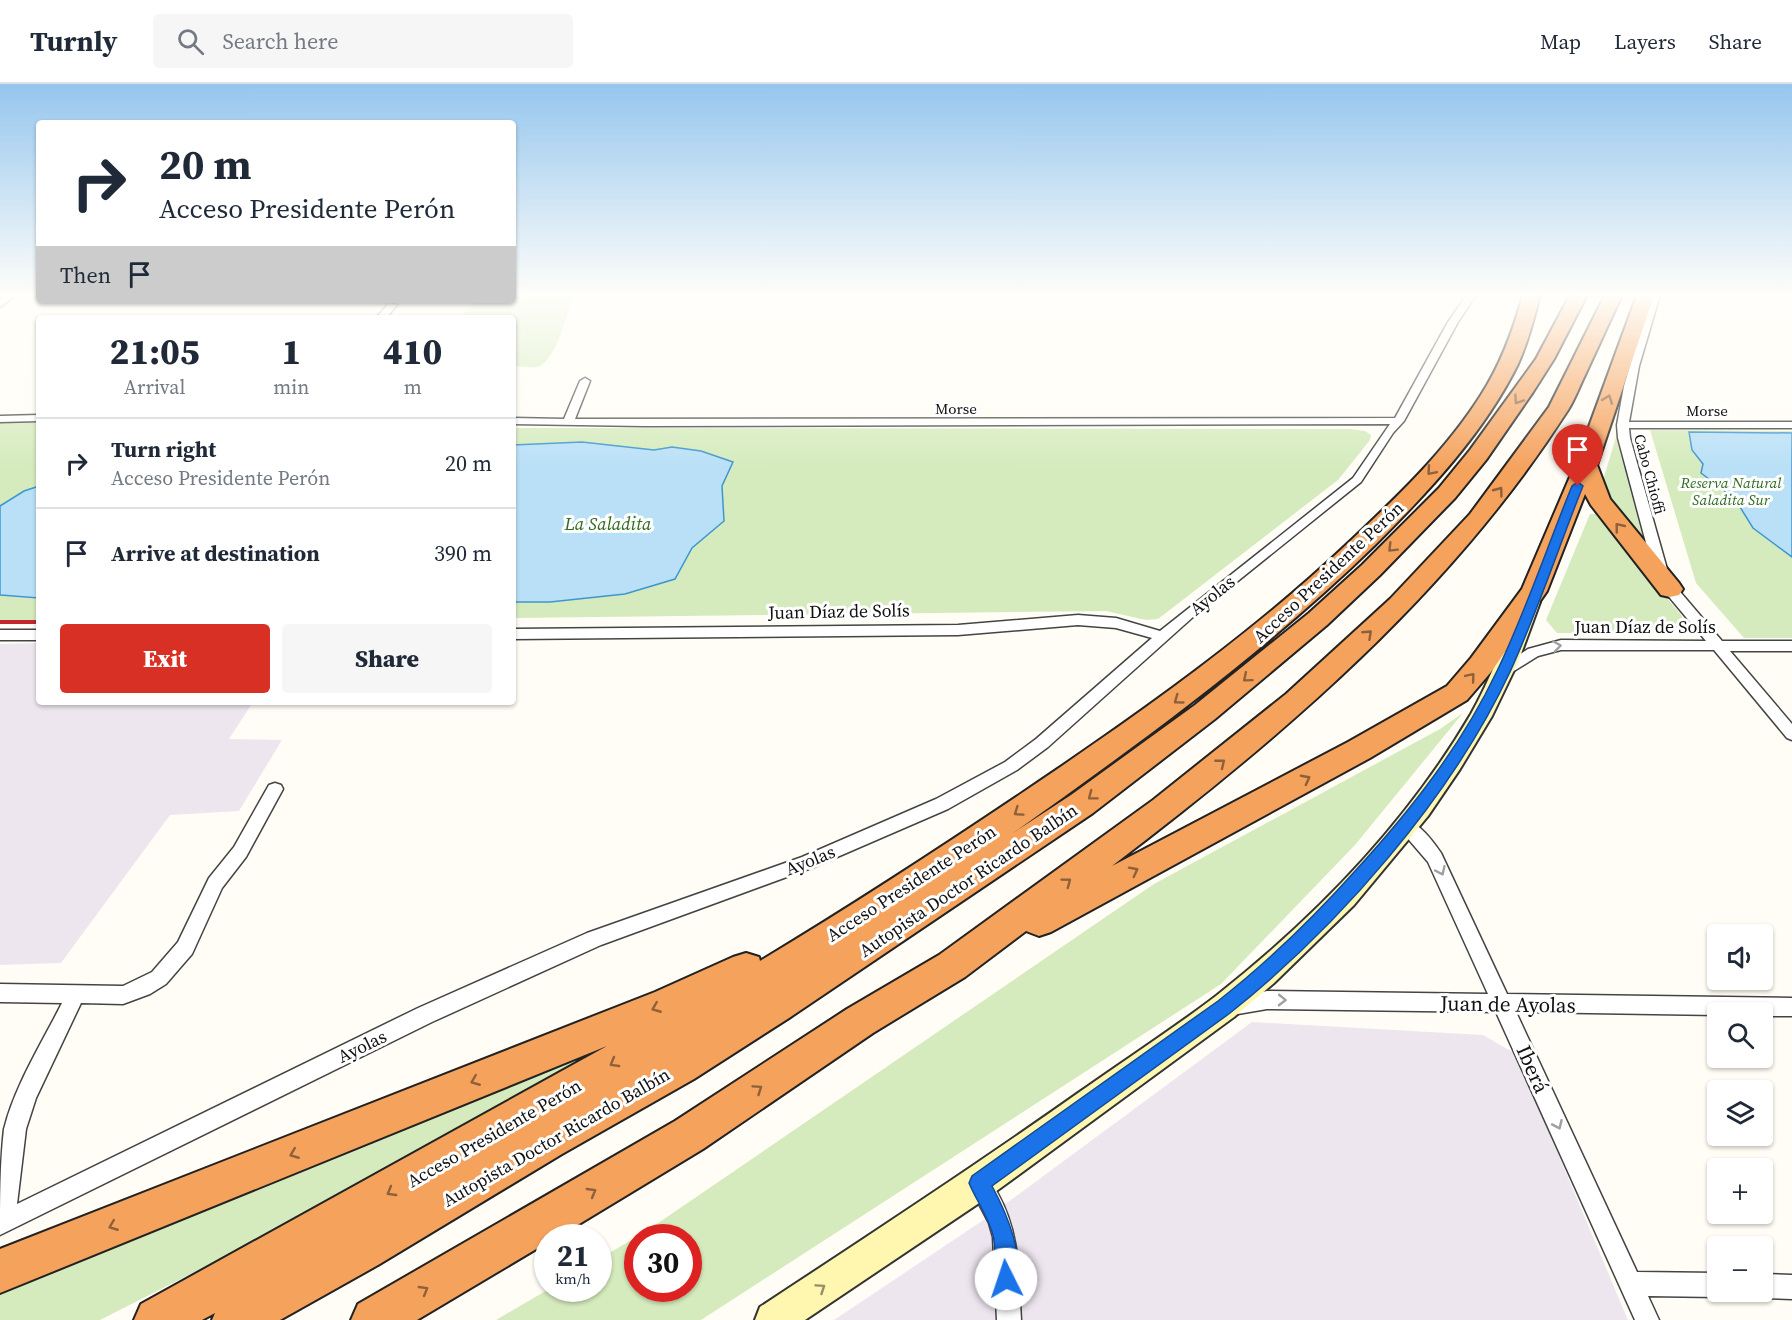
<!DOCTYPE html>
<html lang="en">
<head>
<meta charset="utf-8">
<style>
	body { margin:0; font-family:"Source Serif 4",serif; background:#f6f6f7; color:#1f2937; height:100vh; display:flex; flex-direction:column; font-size:22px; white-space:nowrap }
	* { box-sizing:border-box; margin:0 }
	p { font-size:20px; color:#747a83 }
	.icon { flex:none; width:33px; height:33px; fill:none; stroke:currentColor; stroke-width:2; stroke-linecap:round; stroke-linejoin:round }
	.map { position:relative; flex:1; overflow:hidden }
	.sheet { position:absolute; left:36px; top:231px; width:480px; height:390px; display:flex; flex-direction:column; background:#fff; border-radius:6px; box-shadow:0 2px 4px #0004 }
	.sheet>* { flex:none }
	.top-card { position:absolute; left:36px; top:36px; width:480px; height:183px; border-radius:6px; box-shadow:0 2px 4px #0004; background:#fff; color:#1f2937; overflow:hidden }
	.fabs { position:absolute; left:1707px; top:840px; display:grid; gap:12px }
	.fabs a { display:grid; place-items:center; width:66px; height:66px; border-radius:6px; background:#fff; box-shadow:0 2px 4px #0004; font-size:30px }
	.speed { position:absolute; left:534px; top:1140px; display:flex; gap:12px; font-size:30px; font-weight:700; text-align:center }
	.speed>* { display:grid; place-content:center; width:78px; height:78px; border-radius:50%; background:#fff; box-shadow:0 2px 4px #0004; line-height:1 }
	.speed small { font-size:15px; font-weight:400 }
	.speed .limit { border:9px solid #d22; background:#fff; color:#111 }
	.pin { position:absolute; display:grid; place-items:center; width:51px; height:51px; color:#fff; margin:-62px -26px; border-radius:50% 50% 50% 0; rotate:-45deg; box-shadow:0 0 6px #0007 }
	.pin .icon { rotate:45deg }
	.me { position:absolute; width:66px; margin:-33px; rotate:356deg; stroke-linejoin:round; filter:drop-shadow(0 0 4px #0008) }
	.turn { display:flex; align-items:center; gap:21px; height:126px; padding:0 24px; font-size:27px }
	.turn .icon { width:78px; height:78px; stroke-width:2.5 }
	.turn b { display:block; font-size:42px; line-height:51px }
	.then { display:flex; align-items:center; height:57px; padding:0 24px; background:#0003; gap:12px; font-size:22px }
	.eta { display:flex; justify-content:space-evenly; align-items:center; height:102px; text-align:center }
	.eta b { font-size:36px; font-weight:800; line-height:42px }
	.action { display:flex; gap:12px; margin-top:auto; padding:12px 24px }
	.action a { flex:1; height:69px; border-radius:6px; background:#d93025; color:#fff; font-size:24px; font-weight:800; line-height:69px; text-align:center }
	.action a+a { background:#f6f6f7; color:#1f2937 }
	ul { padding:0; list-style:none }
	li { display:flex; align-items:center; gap:18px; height:90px; padding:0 24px; border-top:2px solid #e0e1e3 }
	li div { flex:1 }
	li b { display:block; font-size:22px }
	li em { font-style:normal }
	header { display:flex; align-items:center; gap:36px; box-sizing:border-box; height:84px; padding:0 30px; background:#fff; border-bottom:2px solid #e0e1e3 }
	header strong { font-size:28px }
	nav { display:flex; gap:33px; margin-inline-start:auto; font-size:21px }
	.search { width:420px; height:54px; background:#f6f6f7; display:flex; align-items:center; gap:15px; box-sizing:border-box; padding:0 21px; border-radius:6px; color:#747a83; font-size:22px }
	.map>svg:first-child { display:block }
</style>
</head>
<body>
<header>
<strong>Turnly</strong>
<div class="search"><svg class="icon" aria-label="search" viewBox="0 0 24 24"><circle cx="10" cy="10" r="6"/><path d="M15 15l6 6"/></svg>Search here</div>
<nav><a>Map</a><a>Layers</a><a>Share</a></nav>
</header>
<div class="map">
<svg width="1792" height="1236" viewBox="0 0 1792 1236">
	<rect width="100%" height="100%" fill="#fffdf5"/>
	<!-- industrial -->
	<g fill="#eee6ef">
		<path d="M 39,559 L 39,618 L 253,618 L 229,655 L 282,656 L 239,727 L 170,731 L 61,879 L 0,881 L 0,560 Z"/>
		<path d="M 1252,938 L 1483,951 L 1516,970 L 1628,1236 L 834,1236 L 985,1135 Z"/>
	</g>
	<!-- green -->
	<g fill="#d5ebbd" fill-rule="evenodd">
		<path d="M 513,211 L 572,211 C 569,227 555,279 537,283 C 530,284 520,282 513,282 L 513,234 L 460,234 L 476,216 L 513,216 Z"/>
		<path d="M 0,337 L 39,338 L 39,539 L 0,540 Z"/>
		<path d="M 513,344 L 1350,345 L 1365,347 L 1371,351 L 1370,356 L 1338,396 L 1158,535 L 1146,536 L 1106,527 L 513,534 Z"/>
		<path d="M 1650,346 L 1792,347 L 1792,554 L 1744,554 L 1696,499 Z"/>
		<path d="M 1616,353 L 1645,461 L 1637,459 L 1601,403 Z"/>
		<path d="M 1590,430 L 1596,430 L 1682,532 L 1684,545 L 1673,549 L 1557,549 L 1546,536 Z"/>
		<path d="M 1463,629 L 1355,761 L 1221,900 L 701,1236 L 496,1236 L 549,1205 L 598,1204 L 599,1175 L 645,1148 L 1154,800 L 1440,645 ZM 638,1154 L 688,1154 L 688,1204 L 638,1204 Z"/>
		<path d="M 630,947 L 283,1143 L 100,1236 L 0,1236 L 0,1208 Z"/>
	</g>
	<!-- water -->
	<g fill="#b9e0f7" stroke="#3f96cf" stroke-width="1.5">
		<path d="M 1689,348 L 1792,349 L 1792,473 L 1753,444 L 1735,415 L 1701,389 L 1703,380 L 1692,366 Z"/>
		<path d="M 582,358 L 654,366 L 672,363 L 701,367 L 733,378 L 722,402 L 724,437 L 692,464 L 675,495 L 625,510 L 550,518 L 513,518 L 513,361 Z"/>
		<path d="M 39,402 L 39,514 L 0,511 L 0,422 L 24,407 Z"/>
	</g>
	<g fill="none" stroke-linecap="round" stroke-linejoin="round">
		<!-- street casing -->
		<g stroke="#444" stroke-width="3">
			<g id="street">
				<path d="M 6,211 L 16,211 L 0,223 L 0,216 Z"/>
				<path d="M 1467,211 L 1476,211 L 1458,238 L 1404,337 L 1393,349 L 1361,398 L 1193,533 L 1048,663 L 1017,686 L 948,725 L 814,783 L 601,861 L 432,938 L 0,1151 C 0,1117 0,1079 4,1045 C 15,1001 42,959 62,919 L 0,918 L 0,900 L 123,902 L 152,888 L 178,858 L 209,794 L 234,763 L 269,701 L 275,699 L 281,701 L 283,705 L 246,773 L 222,804 L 192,870 L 166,900 L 150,910 L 123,920 L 81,919 L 36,1014 L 26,1045 L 17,1120 L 418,924 L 587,849 L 802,773 L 936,715 L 1005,678 L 1036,655 L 1152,554 L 1116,544 L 1078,541 L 958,551 L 513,555 L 513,545 L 958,541 L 1078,531 L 1116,534 L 1160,547 L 1353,394 L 1390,340 L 644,342 L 513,340 L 513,334 L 564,335 L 580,297 L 585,294 L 590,297 L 575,335 L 1395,334 L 1448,238 Z"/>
				<path d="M 1651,211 L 1660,211 L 1639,282 L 1629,338 L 1792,338 L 1792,344 L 1629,344 L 1630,354 L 1667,485 L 1676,503 L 1722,557 L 1792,557 L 1792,567 L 1730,567 L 1792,640 L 1792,656 L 1787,654 L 1714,566 L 1561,566 L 1538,572 L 1509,590 L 1499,590 L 1497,586 L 1528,565 L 1561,556 L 1706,557 L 1665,508 L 1653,485 L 1618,354 L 1617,341 L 1624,302 Z"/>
				<path d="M 389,219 L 397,221 L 386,234 L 376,234 Z"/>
				<path d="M 39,331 L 39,337 L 0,338 L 0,332 Z"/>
				<rect x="0" y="546" width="39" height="10"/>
				<path d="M 1405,735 C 1420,740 1432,756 1441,769 L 1507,910 L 1792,914 L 1792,932 L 1762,932 L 1762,928 L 1718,928 L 1718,931 L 1516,928 L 1637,1188 L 1718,1189 L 1718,1208 L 1727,1208 L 1726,1209 L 1718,1213 L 1648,1212 L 1659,1236 L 1635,1236 L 1496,928 L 1267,925 L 1232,931 L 1225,928 L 1222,922 L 1225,916 L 1267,907 L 1488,910 L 1428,778 L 1397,742 L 1399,737 Z"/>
				<path d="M 979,1088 C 989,1092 991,1099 997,1108 C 1021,1151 1018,1189 1021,1236 L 997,1236 L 993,1153 L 989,1139 L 968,1099 L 971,1091 Z"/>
				<path d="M 1762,1190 L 1792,1191 L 1792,1215 L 1762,1214 L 1754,1210 L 1752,1208 L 1762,1208 Z"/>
			</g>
		</g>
		<!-- secondary casing -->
		<g stroke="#333" stroke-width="4">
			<path id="secondary" d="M 1530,511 L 1537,513 L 1540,518 L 1518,578 L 1492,632 L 1460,685 L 1428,732 L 1354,821 L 1274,899 L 1234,933 L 991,1111 L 805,1236 L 755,1236 L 760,1223 C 868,1152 976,1081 1081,1007 C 1126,975 1173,945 1216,912 C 1315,834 1407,739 1471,630 C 1491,594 1505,556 1520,518 L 1523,513 Z"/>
		</g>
		<!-- highway casing -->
		<g stroke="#222" stroke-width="4">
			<g id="highway">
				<path d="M 1523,211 L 1540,211 C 1534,235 1528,258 1518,280 C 1484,349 1429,407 1375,461 C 1264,569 1139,660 1013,749 L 1071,711 L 1195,621 L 1309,529 L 1362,481 L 1439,404 L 1470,366 L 1536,275 L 1570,211 L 1587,211 L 1554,275 L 1533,308 L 1486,376 L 1455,414 L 1380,491 L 1327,541 L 1215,635 L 1093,729 L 789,934 L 694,995 L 562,1070 L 378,1181 L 280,1236 L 212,1236 L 215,1229 L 202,1236 L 134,1236 L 141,1220 L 607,962 L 0,1209 L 0,1165 L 655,908 L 733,873 L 746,869 L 759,873 L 760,877 C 861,816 959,752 1056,686 C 1157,617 1257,545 1346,461 C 1395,415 1445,368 1481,311 C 1501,280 1513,247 1523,211 Z"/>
				<path d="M 1605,211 L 1622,211 C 1610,237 1598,263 1586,289 C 1580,301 1575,315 1568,326 C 1451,509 1283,652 1112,782 L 1348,658 L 1447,602 L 1471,574 L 1522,505 L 1575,381 L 1637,211 L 1654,211 L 1597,381 L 1610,415 L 1679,499 L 1683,505 L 1679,511 L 1670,513 L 1661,511 L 1591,421 L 1585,410 L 1547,507 L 1491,588 L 1467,616 L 1370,674 L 1051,848 L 1039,852 L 1026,847 L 965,893 L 873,949 L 703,1065 L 556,1154 L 548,1154 L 548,1158 L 417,1236 L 351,1236 L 358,1220 L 675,1037 L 847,925 L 939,871 L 1153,716 L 1286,610 L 1390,515 L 1470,430 L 1549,323 Z"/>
			</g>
		</g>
		<!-- street -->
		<use href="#street" fill="#fff" fill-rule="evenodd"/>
		<!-- secondary -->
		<use href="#secondary" fill="#fff6b0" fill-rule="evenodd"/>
		<!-- highway -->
		<use href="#highway" fill="#f5a25d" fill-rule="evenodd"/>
		<!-- rail -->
		<path stroke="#c4262e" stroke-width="4" d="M 0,538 L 39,538"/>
	</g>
	<!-- one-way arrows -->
	<defs><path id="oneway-chevron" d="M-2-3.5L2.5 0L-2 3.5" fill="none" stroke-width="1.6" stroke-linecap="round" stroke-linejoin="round" transform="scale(1.5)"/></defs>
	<g stroke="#8e613b">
		<use href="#oneway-chevron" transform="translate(1608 315) rotate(-70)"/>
		<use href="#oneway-chevron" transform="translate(1518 316) rotate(124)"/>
		<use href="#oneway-chevron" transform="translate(1431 387) rotate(131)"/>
		<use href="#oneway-chevron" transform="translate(1499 407) rotate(-53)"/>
		<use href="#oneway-chevron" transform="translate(1619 443) rotate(-129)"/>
		<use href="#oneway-chevron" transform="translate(1392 464) rotate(135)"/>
		<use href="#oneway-chevron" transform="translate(1368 550) rotate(-43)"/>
		<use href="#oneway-chevron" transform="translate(1471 593) rotate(-50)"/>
		<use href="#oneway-chevron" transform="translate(1247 594) rotate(140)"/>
		<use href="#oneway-chevron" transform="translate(1178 616) rotate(144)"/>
		<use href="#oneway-chevron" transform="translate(1221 679) rotate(-39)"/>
		<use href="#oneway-chevron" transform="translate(1306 695) rotate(-28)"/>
		<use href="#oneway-chevron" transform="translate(1092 712) rotate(143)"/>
		<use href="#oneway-chevron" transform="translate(1018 728) rotate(145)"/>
		<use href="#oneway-chevron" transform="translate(1134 787) rotate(-27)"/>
		<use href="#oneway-chevron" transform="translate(1067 798) rotate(-37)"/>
		<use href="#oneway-chevron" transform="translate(656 924) rotate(158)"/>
		<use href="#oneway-chevron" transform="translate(614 979) rotate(150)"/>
		<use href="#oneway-chevron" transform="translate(475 997) rotate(158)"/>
		<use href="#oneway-chevron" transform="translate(758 1005) rotate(-34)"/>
		<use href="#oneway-chevron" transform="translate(294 1070) rotate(158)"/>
		<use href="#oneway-chevron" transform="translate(391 1108) rotate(150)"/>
		<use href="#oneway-chevron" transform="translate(592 1108) rotate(-30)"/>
		<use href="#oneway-chevron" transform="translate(113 1142) rotate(158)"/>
		<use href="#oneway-chevron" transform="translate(424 1206) rotate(-30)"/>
	</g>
	<g stroke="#a0a0a0">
		<use href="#oneway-chevron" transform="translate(1557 562) rotate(-8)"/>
		<use href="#oneway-chevron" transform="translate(1441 787) rotate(65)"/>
		<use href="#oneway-chevron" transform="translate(1282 916) rotate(1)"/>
		<use href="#oneway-chevron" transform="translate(1558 1041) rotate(66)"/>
	</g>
	<use stroke="#948f68" href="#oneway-chevron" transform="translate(821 1204) rotate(-34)"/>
	<!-- sky -->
	<linearGradient id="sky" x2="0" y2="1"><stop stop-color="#95c6ee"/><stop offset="0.55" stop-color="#fffefa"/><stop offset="1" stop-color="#fffefa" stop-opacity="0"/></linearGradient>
	<rect width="1792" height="384" fill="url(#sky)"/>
	<!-- route -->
	<path fill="#1a73e8" stroke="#114b97" stroke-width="1.5" d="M 1578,398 L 1583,402 C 1559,462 1537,529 1510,588 C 1451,714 1339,842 1230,929 L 992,1102 C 1006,1128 1026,1173 1014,1202 L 1006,1205 L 999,1202 C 992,1186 997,1167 993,1151 C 988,1132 976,1116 969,1099 L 972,1092 L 1218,917 C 1268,878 1313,834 1356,786 C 1411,726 1462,661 1497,587 C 1526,527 1547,463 1572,402 Z"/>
	<g text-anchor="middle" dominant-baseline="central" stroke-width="6" stroke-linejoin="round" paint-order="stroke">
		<!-- far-street labels -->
		<g font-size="15" fill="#111" stroke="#fff">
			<text x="956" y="324">Morse</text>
			<text x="1707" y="326">Morse</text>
			<text transform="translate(1650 390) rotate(75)">Cabo Chioffi</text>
		</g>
		<!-- far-park labels -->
		<g font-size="15" font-style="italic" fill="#2f6b1f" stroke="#fff">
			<text x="1731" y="398">Reserva Natural<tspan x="1731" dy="17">Saladita Sur</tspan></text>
		</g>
		<!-- park labels -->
		<g font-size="18" font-style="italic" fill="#2f6b1f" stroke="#fff">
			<text x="608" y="439">La Saladita</text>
		</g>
		<!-- street labels -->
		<g font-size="18" fill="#111" stroke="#fff">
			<text transform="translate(1328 488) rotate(-43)">Acceso Presidente Perón</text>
			<text transform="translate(1212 511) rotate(-39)">Ayolas</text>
			<text transform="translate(839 527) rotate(-1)">Juan Díaz de Solís</text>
			<text x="1645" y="542">Juan Díaz de Solís</text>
			<text transform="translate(810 776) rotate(-22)">Ayolas</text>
			<text transform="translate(968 796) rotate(-34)">Autopista Doctor Ricardo Balbín</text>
			<text transform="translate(911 799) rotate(-33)">Acceso Presidente Perón</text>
			<text transform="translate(362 962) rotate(-26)">Ayolas</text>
			<text transform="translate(494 1049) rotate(-30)">Acceso Presidente Perón</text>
			<text transform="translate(556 1053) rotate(-30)">Autopista Doctor Ricardo Balbín</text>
		</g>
		<!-- near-street labels -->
		<g font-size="21" fill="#111" stroke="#fff">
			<text transform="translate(1508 920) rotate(1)">Juan de Ayolas</text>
			<text transform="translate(1533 985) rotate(66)">Iberá</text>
		</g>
	</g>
</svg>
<div class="fabs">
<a><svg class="icon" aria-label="sound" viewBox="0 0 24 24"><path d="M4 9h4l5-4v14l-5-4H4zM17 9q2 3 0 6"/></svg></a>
<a><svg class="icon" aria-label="search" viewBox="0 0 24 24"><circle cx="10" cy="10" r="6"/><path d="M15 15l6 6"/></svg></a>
<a><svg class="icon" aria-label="layers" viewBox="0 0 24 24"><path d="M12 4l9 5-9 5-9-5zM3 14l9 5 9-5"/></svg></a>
<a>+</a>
<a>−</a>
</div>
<div class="speed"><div>21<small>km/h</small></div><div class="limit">30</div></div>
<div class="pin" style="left:1578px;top:402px;background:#d93025"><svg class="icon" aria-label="arrive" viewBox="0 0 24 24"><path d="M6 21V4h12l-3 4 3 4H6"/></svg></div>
<svg class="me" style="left:1006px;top:1195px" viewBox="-20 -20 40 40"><circle r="19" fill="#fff"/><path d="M0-13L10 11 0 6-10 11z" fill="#1a73e8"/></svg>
<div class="top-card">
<div class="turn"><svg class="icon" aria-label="right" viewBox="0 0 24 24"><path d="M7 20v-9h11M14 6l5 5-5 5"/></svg><div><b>20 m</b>Acceso Presidente Perón</div></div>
<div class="then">Then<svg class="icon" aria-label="arrive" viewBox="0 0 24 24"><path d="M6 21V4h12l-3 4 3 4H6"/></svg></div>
</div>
<section class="sheet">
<div class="eta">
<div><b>21:05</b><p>Arrival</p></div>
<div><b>1</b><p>min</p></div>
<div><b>410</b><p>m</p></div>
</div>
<ul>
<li><svg class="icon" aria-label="right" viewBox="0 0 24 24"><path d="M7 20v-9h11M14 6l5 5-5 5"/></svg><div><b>Turn right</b><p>Acceso Presidente Perón</p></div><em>20 m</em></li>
<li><svg class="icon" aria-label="arrive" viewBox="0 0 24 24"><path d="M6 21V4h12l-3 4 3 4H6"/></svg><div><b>Arrive at destination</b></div><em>390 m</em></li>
</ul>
<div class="action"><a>Exit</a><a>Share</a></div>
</section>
</div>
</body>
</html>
